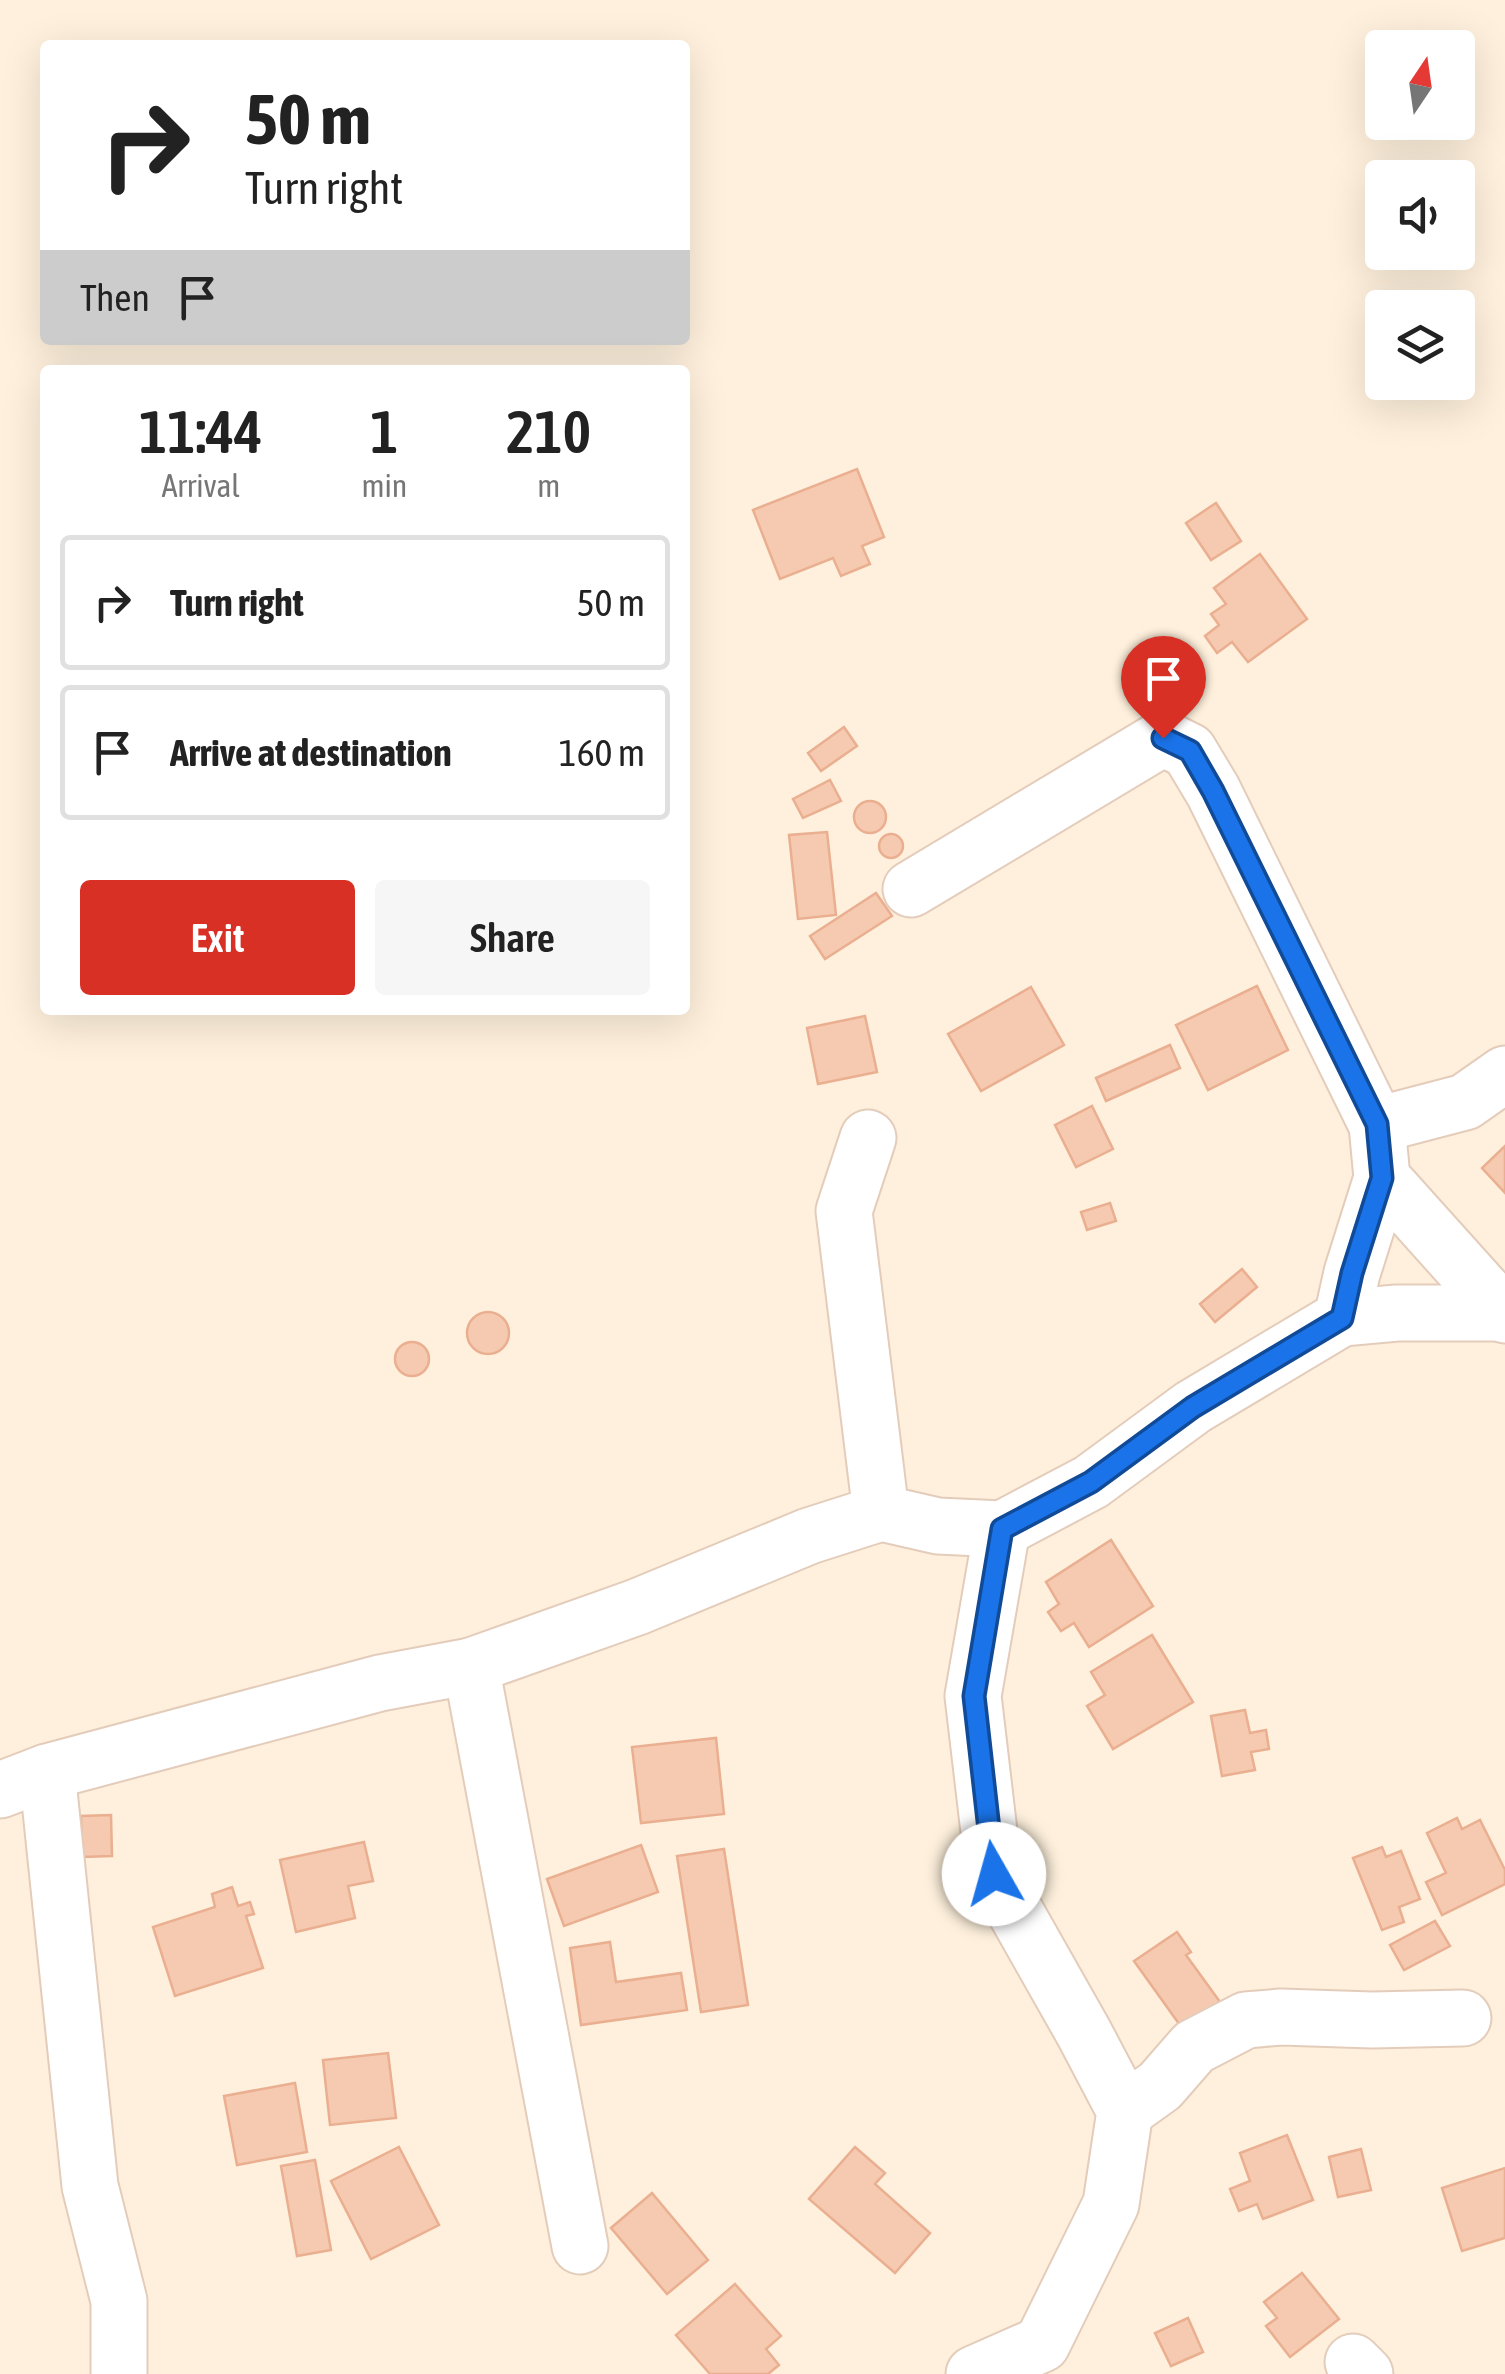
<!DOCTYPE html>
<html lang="en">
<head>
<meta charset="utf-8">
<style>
	body { margin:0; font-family:"Asap Condensed",sans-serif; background:#f6f6f6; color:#222; height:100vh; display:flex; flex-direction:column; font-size:38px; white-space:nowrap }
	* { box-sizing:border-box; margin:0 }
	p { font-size:32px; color:#767676 }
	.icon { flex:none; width:55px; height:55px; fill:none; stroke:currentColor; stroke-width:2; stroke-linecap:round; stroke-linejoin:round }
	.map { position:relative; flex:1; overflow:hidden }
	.sheet { position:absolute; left:40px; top:365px; width:650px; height:650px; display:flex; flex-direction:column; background:#fff; border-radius:10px; box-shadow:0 10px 40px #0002 }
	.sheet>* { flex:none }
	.top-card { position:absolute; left:40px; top:40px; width:650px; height:305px; border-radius:10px; box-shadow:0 10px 40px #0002; background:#fff; color:#222; overflow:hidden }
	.needle { width:65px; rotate:13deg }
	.controls { position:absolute; left:1365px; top:30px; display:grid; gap:20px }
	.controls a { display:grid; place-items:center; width:110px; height:110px; border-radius:10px; background:#fff; box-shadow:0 10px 40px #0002; font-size:50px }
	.pin { position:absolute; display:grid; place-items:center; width:85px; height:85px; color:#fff; margin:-102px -42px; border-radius:50% 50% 50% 0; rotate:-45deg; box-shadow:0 0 10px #0007 }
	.pin .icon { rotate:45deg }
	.me { position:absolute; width:110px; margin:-55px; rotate:353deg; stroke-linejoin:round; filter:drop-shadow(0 0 8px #0008) }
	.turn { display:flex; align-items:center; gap:35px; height:210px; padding:0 40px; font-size:45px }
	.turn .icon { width:130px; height:130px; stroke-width:2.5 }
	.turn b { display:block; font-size:70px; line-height:85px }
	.then { display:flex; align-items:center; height:95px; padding:0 40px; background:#0003; gap:20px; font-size:38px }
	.eta { display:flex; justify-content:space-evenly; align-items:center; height:170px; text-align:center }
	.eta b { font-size:60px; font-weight:600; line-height:70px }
	.primary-button { display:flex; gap:20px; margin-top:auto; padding:20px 40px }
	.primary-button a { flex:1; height:115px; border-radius:10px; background:#d93025; color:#fff; font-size:40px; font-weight:600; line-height:115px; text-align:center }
	.primary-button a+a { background:#f6f6f6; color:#222 }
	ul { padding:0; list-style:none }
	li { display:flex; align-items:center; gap:30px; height:135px; margin:0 20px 15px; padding:0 20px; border:5px solid #e0e0e0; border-radius:10px }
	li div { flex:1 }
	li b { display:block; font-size:38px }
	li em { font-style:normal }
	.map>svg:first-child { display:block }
</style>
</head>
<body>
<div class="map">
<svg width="1505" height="2374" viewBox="0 0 1505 2374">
	<rect width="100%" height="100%" fill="#fef0dc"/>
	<!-- building -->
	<g fill="#f6cab1" stroke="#eaaf90" stroke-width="2.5">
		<path d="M 857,469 L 884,537 L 862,546 L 870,564 L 841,576 L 833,558 L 780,579 L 753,510 Z"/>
		<path d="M 1216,503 L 1241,541 L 1211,560 L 1186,523 Z"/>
		<path d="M 1260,554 L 1307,619 L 1248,662 L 1232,642 L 1217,653 L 1205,636 L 1219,625 L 1211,614 L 1226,604 L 1214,588 Z"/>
		<path d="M 844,727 L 857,746 L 821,771 L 808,753 Z"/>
		<path d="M 830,780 L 841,801 L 803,818 L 793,799 Z"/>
		<circle cx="870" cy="817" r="16"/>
		<path d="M 827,832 L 836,915 L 798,919 L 789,835 Z"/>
		<circle cx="891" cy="846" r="12"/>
		<path d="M 876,893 L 892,916 L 825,959 L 810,936 Z"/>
		<path d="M 1257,986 L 1288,1050 L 1208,1090 L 1176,1025 Z"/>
		<path d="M 1031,987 L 1064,1045 L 981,1091 L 948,1034 Z"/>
		<path d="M 865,1016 L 877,1072 L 818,1084 L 807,1028 Z"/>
		<path d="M 1170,1045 L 1180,1068 L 1106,1101 L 1096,1078 Z"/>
		<path d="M 1092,1106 L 1113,1149 L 1076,1167 L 1055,1125 Z"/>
		<path d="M 1505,1146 L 1505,1193 L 1482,1168 Z"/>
		<path d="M 1110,1203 L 1116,1221 L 1087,1230 L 1081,1212 Z"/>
		<path d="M 1242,1269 L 1257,1287 L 1215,1322 L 1200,1304 Z"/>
		<circle cx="488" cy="1333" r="21"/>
		<circle cx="412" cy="1359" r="17"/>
		<path d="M 1111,1540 L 1153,1606 L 1089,1647 L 1074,1623 L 1061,1631 L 1048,1612 L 1059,1604 L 1046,1582 Z"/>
		<path d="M 1152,1635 L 1193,1702 L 1113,1749 L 1087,1706 L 1105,1695 L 1091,1672 Z"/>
		<path d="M 1245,1710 L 1250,1733 L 1266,1730 L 1269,1749 L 1251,1752 L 1255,1770 L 1222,1776 L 1211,1716 Z"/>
		<path d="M 716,1738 L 724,1814 L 641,1823 L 632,1747 Z"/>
		<path d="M 111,1815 L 112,1856 L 82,1857 L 81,1816 Z"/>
		<path d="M 1457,1818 L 1462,1829 L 1480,1820 L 1505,1870 L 1505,1884 L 1442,1915 L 1426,1882 L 1446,1873 L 1427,1833 Z"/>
		<path d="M 364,1842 L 373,1881 L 348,1886 L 355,1918 L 296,1932 L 280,1860 Z"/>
		<path d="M 641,1845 L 658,1892 L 564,1926 L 547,1879 Z"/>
		<path d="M 1382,1847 L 1386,1857 L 1401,1851 L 1420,1899 L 1399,1907 L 1404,1922 L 1382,1930 L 1353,1858 Z"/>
		<path d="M 724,1849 L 748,2005 L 701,2012 L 677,1856 Z"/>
		<path d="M 232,1887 L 238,1906 L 250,1902 L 254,1914 L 246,1916 L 263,1968 L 175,1996 L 153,1927 L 215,1907 L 212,1894 Z"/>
		<path d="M 1435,1921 L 1450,1946 L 1404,1970 L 1390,1945 Z"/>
		<path d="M 1177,1932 L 1191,1952 L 1186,1955 L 1220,2002 L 1182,2028 L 1134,1961 Z"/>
		<path d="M 610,1942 L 616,1982 L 681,1973 L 687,2010 L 581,2025 L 570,1948 Z"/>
		<path d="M 388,2053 L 396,2118 L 330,2125 L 323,2060 Z"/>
		<path d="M 295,2083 L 307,2152 L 237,2165 L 224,2096 Z"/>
		<path d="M 1287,2135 L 1313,2200 L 1263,2219 L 1257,2204 L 1239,2211 L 1230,2189 L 1250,2181 L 1240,2153 Z"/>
		<path d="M 399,2147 L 439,2225 L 371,2259 L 331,2181 Z"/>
		<path d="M 855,2147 L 885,2173 L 875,2184 L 930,2233 L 895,2273 L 809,2199 Z"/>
		<path d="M 1361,2149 L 1371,2190 L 1338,2197 L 1329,2157 Z"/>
		<path d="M 315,2160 L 331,2250 L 297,2256 L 281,2166 Z"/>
		<path d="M 1505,2168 L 1505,2238 L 1462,2251 L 1442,2188 Z"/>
		<path d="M 652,2193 L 708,2260 L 667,2294 L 611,2228 Z"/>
		<path d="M 1302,2273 L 1339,2319 L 1290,2357 L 1266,2326 L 1277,2318 L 1264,2302 Z"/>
		<path d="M 735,2284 L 781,2336 L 766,2349 L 779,2365 L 768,2374 L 710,2374 L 676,2335 Z"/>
		<path d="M 1188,2318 L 1203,2352 L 1171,2366 L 1155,2333 Z"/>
	</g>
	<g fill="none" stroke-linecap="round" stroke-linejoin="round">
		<!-- minor casing -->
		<g stroke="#e4ccbb" stroke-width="59">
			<g id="minor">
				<path d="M 911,889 L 1163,738 L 1189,751 L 1213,791 L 1377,1125 L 1382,1178 L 1505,1315"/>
				<path d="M 1377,1125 L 1465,1102 L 1505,1074"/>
				<path d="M 868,1138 L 844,1211 L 881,1513 L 938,1526 L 1002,1529 L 1091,1482 L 1193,1407 L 1342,1318 L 1352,1273 L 1382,1178"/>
				<path d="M 1342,1318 L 1397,1313 L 1502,1313"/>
				<path d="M 47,1772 L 90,2186 L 119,2301 L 119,2374"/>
				<path d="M 0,1790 L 47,1772 L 380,1683 L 471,1666"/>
				<path d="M 1125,2111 L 1160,2086 L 1194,2047 L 1246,2020 L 1281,2017 L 1372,2020 L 1463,2018"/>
				<path d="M 580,2246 L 471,1666 L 637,1607 L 809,1536 L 881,1513"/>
				<path d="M 1353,2362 L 1365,2374"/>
				<path d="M 974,2374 L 1042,2344 L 1111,2204 L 1125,2111 L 1084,2033 L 994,1874 L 973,1696 L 1002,1529"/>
			</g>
		</g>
		<!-- minor -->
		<use href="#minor" stroke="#fff" stroke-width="55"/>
	</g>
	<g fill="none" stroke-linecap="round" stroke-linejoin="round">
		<!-- route casing -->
		<g stroke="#114b97" stroke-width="25">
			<path id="route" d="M 994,1874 L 974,1696 L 1002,1529 L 1091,1482 L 1193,1407 L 1342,1318 L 1352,1273 L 1382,1178 L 1377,1124 L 1213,791 L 1190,751 L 1163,738"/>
		</g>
		<!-- route -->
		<use href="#route" stroke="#1a73e8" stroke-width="18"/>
	</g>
</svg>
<div class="controls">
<a><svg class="needle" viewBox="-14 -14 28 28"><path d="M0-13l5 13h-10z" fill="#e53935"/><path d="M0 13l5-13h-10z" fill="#767676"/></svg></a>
<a><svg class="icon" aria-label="sound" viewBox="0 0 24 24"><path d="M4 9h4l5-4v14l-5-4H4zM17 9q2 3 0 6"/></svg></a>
<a><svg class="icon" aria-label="layers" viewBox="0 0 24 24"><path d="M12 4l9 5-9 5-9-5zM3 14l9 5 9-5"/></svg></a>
</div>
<div class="pin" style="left:1163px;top:738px;background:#d93025"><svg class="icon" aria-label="arrive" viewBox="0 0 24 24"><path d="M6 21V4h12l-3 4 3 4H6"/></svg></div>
<svg class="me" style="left:994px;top:1874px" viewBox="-20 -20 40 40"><circle r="19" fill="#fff"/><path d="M0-13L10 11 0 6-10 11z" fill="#1a73e8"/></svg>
<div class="top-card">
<div class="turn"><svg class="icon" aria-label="right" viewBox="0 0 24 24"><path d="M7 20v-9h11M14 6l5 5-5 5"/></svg><div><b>50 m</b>Turn right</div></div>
<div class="then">Then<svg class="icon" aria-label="arrive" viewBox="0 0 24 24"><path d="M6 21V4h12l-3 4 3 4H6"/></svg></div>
</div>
<section class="sheet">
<div class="eta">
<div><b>11:44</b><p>Arrival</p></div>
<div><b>1</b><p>min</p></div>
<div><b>210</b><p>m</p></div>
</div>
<ul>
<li><svg class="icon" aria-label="right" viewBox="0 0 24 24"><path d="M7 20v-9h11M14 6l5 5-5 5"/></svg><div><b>Turn right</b></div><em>50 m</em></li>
<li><svg class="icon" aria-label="arrive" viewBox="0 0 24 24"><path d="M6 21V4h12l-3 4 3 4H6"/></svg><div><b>Arrive at destination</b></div><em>160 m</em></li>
</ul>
<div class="primary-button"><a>Exit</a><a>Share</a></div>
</section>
</div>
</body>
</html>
